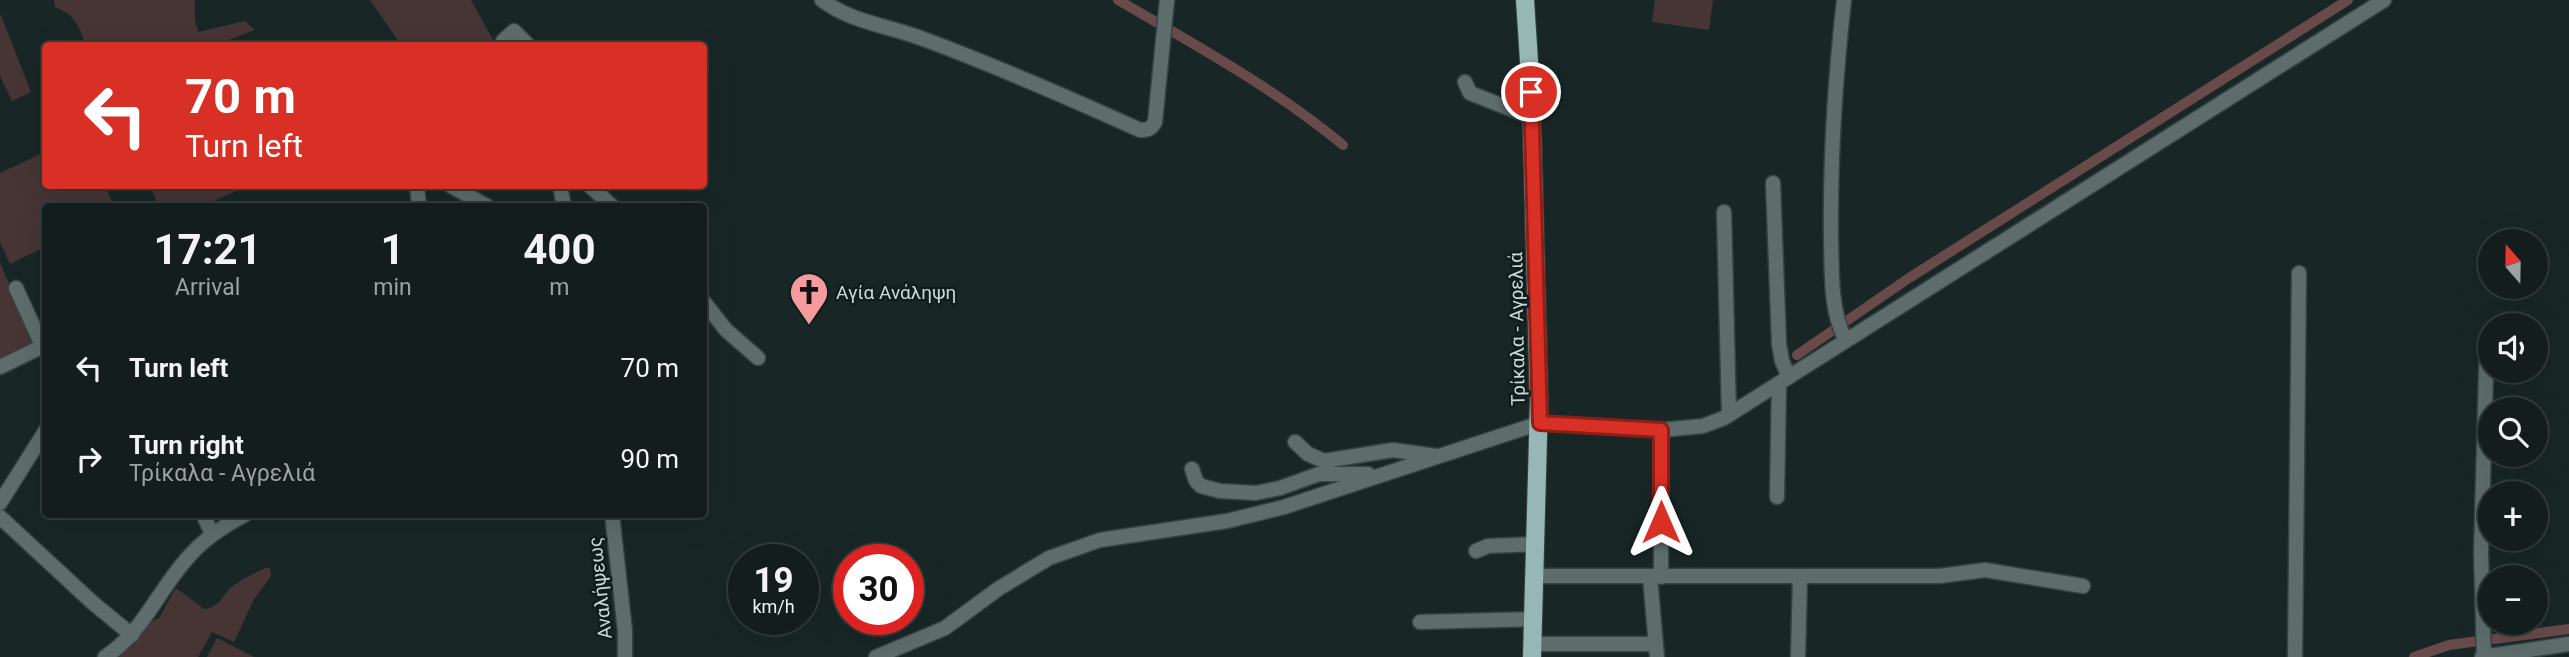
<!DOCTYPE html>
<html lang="en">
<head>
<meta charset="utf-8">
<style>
	body { margin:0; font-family:Roboto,sans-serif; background:#1f2a29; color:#f1f3f6; height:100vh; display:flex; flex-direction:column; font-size:26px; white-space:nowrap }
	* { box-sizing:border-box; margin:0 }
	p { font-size:23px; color:#9ca2a3 }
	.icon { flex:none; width:38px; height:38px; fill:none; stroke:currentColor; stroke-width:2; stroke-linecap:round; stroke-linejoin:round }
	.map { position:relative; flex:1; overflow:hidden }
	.details { position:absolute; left:42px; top:203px; width:665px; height:315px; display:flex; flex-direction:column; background:#121d1c; border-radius:7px; box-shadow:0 7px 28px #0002,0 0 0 2px #313b3b }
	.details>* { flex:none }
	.banner { position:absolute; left:42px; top:42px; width:665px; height:147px; border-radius:7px; box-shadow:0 7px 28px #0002,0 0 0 2px #313b3b; background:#d93025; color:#fff; overflow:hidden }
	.needle { width:46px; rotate:340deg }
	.buttons { position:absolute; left:2478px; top:229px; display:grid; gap:14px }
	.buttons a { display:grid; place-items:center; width:70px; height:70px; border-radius:50%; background:#121d1c; box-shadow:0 7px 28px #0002,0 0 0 2px #313b3b; font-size:35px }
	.speed { position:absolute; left:728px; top:544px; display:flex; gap:14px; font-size:35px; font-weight:700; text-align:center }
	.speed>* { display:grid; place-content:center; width:91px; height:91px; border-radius:50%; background:#121d1c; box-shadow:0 7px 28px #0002,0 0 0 2px #313b3b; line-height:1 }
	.speed small { font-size:18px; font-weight:400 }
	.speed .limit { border:10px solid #d22; background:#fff; color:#111 }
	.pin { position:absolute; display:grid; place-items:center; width:60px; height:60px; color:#fff; margin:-30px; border:4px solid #fff; border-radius:50%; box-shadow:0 2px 7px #0007 }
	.me { position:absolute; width:77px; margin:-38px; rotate:0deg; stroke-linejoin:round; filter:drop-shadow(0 0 5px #0008) }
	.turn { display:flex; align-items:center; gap:24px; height:147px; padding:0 28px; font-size:32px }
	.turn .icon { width:91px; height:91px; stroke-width:2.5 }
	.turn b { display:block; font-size:49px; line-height:60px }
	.eta { display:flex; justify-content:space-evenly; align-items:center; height:119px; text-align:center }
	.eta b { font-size:42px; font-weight:700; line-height:49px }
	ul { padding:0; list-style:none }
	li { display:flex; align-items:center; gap:21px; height:91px; padding:0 28px }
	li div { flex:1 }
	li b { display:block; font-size:26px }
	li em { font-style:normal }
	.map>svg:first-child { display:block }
</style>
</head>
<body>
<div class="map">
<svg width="2569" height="657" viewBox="0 0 2569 657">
	<rect width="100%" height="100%" fill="#182726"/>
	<!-- green -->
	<g fill="#473535">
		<path d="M 54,0 L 195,0 L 195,21 L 198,32 L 245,21 L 255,30 L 215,45 L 86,45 C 79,27 75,14 55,7 Z"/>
		<path d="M 370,0 L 471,0 L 496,45 L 401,45 Z"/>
		<path d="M 1655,0 L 1713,0 L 1709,30 L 1652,22 Z"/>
		<path d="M 0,13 L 31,92 L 12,101 L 0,76 Z"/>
		<path d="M 45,152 L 46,186 L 105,186 L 114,206 L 46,206 L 45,247 L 10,264 L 0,242 L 0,173 Z"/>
		<path d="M 150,186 L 248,186 L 202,206 L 159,206 Z"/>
		<path d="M 0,263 L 34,341 L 32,347 L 0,361 Z"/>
		<path d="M 265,568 L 270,568 L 271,576 L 254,599 L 234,642 L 212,632 L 198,657 L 119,657 C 134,646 142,624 159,618 L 176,588 L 204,609 C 220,608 223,593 234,585 C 244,578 255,573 265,568 Z"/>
		<path d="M 217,638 L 254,657 L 207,657 Z"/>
	</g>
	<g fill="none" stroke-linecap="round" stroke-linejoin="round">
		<!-- canal -->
		<g stroke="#684a4b" stroke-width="10">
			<path d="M 1118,0 C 1194,44 1274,88 1343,145"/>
			<path d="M 1797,355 L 1909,278 L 2348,0"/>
			<path d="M 2414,657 L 2449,645 L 2569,629"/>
		</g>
		<!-- minor casing -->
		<g stroke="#354342" stroke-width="17">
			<g id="minor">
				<path d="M 822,0 C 852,23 891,26 926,40 C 999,67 1069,98 1140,130 C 1148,130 1151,129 1155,122 L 1167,0"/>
				<path d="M 1844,0 C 1835,80 1830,159 1831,239 C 1832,272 1830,309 1845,339"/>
				<path d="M 503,41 L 514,31 L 529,46"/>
				<path d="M 1465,82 L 1470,93 L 1531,117"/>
				<path d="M 1773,183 L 1779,344 L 1782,361 L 1789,377"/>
				<path d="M 417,186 L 419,206"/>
				<path d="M 451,186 L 487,206"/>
				<path d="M 560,186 L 564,206"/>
				<path d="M 590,186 L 612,206"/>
				<path d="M 1724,212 L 1729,415"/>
				<path d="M 704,302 L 726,330 L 758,358"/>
				<path d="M 0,367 L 39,348 L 41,343 L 16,288"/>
				<path d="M 1661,430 L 1661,577"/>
				<path d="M 1295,442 L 1308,454 L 1324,461 L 1393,450 L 1436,456"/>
				<path d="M 1192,469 L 1196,481 L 1201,486 L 1220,491 L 1256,493 L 1280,488 L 1319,474 L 1368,474"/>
				<path d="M 1777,497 L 1779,384"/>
				<path d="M 0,503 L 46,430"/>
				<path d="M 203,514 L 212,534"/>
				<path d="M 612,514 L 625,631 L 625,657"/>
				<path d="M 0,517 L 93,603 L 132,635"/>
				<path d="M 1476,551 L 1488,546 L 1535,544"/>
				<path d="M 1534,576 L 1939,576 L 1985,570 L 2083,586"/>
				<path d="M 1650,577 L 1657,657"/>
				<path d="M 1420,622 L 1533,619"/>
				<path d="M 1532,644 L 1656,644"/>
				<path d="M 105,657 C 142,633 157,593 185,561 C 202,540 222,527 246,514"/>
				<path d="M 876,657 L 945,628 L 998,589 L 1049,558 L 1100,540 L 1227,521 L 1284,507 L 1540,423 L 1661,430 L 1703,426 L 1724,418 L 2384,0"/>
				<path d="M 1798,657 L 1800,577"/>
				<path d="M 2295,657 L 2299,273"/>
				<path d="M 2482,657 L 2569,644"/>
				<path d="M 2484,657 L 2481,553 L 2487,338"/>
			</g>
		</g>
		<!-- major casing -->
		<g stroke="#354342" stroke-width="20">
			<path id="major" d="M 1525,0 L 1531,92 L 1539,401 L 1532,657"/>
		</g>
		<!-- minor -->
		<use href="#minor" stroke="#5e6d6c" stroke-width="14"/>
		<!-- major -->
		<use href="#major" stroke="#97b7b4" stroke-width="18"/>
	</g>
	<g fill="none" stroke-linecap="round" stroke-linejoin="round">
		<!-- route casing -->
		<g stroke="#8d1f18" stroke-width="18">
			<path id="route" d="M 1531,92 L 1540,423 L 1661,430 L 1661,522"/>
		</g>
		<!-- route -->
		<use href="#route" stroke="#d93025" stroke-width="12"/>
	</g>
	<!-- icons -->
	<defs>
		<g id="church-pin" transform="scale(2.0125)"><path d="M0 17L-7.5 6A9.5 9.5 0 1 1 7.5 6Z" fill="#f59b9d" stroke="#0e1e1d"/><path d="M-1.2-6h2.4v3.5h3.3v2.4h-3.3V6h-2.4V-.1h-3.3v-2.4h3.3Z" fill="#111"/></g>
	</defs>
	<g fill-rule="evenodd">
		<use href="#church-pin" x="809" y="292"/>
	</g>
	<g text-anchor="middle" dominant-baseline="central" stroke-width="5" stroke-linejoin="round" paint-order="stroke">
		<!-- poi labels -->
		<g font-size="19" fill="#cfd9d8" stroke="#0e1e1d" text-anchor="start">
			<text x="836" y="292">Αγία Ανάληψη</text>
		</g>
		<!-- street labels -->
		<g font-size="19" fill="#cfd9d8" stroke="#0e1e1d">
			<text transform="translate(1517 329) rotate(-91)">Τρίκαλα - Αγρελιά</text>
			<text transform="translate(600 588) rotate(-96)">Αναλήψεως</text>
		</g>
	</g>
</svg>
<div class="buttons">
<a><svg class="needle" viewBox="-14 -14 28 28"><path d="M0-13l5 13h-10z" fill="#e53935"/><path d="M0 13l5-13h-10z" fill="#9ca2a3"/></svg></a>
<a><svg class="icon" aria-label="sound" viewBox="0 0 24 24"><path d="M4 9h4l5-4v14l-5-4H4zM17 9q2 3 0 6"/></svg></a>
<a><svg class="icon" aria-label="search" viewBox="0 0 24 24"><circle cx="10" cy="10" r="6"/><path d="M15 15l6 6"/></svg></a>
<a>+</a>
<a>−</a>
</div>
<div class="speed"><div>19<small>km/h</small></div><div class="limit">30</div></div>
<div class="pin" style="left:1531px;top:92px;background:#d93025"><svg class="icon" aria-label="arrive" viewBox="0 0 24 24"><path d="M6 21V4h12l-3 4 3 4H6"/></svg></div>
<svg class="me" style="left:1661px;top:522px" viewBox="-20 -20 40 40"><path d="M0-17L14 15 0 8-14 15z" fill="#d93025" stroke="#fff" stroke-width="4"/></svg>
<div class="banner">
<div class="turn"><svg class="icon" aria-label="left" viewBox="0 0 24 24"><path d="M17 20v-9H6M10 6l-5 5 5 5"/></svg><div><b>70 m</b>Turn left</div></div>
</div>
<section class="details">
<div class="eta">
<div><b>17:21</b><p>Arrival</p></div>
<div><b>1</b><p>min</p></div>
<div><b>400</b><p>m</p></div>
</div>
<ul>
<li><svg class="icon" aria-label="left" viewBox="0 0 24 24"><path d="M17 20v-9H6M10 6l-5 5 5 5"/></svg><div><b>Turn left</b></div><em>70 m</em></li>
<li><svg class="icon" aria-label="right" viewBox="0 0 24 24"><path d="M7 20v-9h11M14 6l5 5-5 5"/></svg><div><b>Turn right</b><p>Τρίκαλα - Αγρελιά</p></div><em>90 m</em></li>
</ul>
</section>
</div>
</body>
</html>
